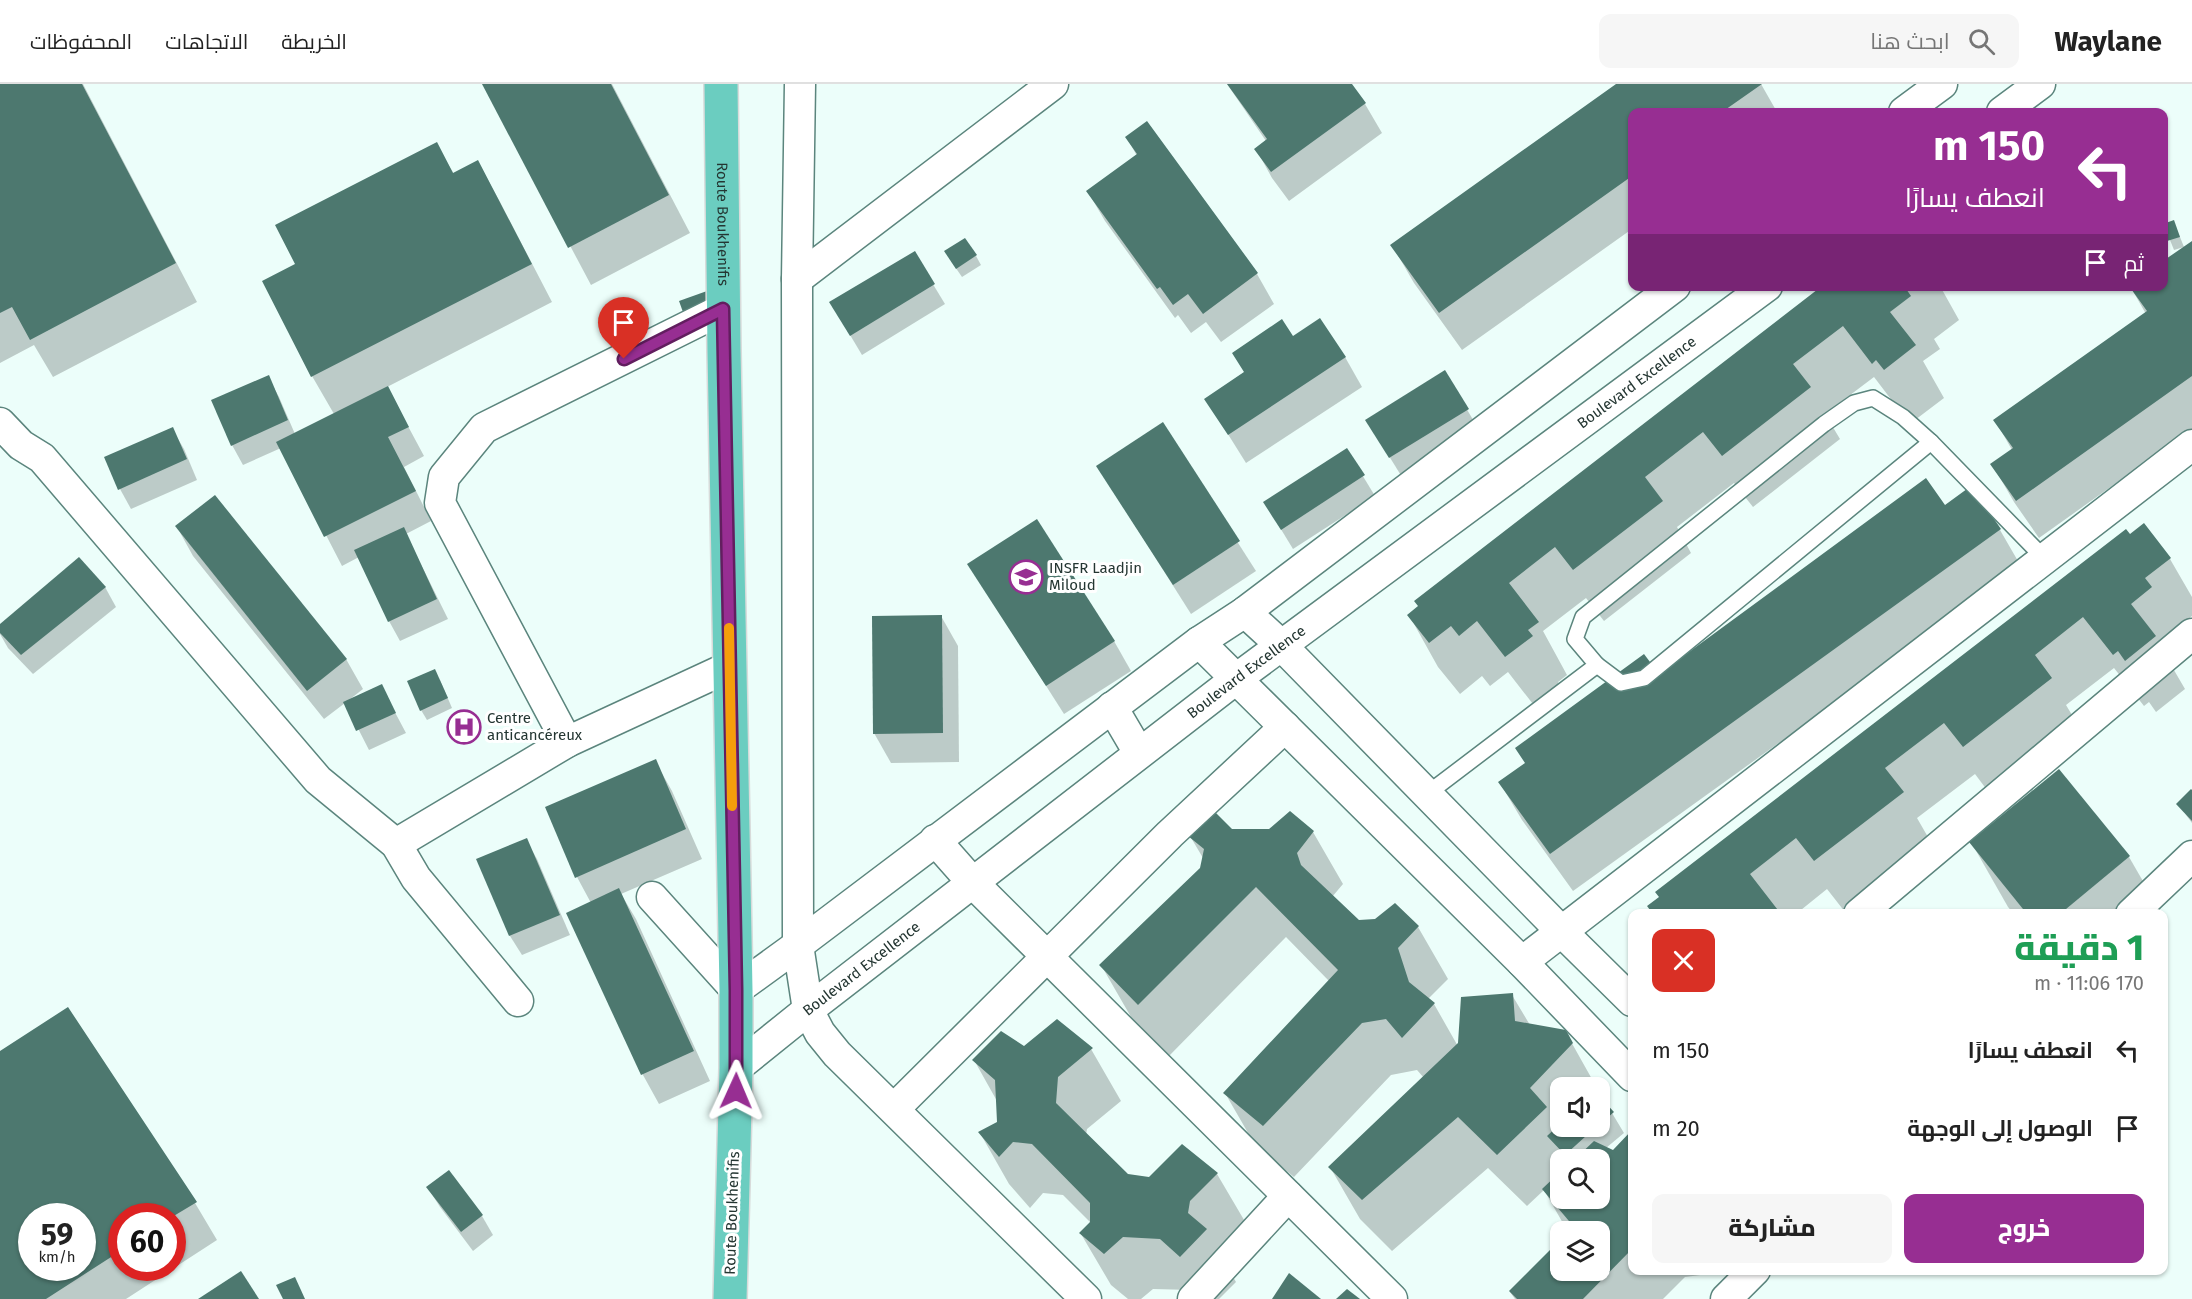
<!DOCTYPE html>
<html lang="ar">
<head>
<meta charset="utf-8">
<style>
	body { margin:0; font-family:"Fira Sans",Cairo,sans-serif; background:#f6f6f6; color:#222; direction:rtl; height:100vh; display:flex; flex-direction:column; font-size:22px; white-space:nowrap }
	* { box-sizing:border-box; margin:0 }
	p { font-size:20px; color:#767676 }
	.icon { flex:none; width:33px; height:33px; fill:none; stroke:currentColor; stroke-width:2; stroke-linecap:round; stroke-linejoin:round }
	.map { position:relative; flex:1; overflow:hidden; direction:ltr }
	.drawer { position:absolute; left:1628px; top:825px; width:540px; height:366px; display:flex; flex-direction:column; background:#fff; border-radius:12px; box-shadow:0 2px 4px #0004; direction:rtl }
	.drawer>* { flex:none }
	.banner { position:absolute; left:1628px; top:24px; width:540px; height:183px; border-radius:12px; box-shadow:0 2px 4px #0004; direction:rtl; background:#972e92; color:#fff; overflow:hidden }
	.buttons { position:absolute; left:1550px; top:993px; display:grid; gap:12px }
	.buttons a { display:grid; place-items:center; width:60px; height:60px; border-radius:12px; background:#fff; box-shadow:0 2px 4px #0004; font-size:30px }
	.speed { position:absolute; left:18px; top:1119px; display:flex; gap:12px; font-size:30px; font-weight:700; text-align:center }
	.speed>* { display:grid; place-content:center; width:78px; height:78px; border-radius:50%; background:#fff; box-shadow:0 2px 4px #0004; line-height:1 }
	.speed small { font-size:15px; font-weight:400 }
	.speed .limit { border:9px solid #d22; background:#fff; color:#111 }
	.pin { position:absolute; display:grid; place-items:center; width:51px; height:51px; color:#fff; margin:-62px -26px; border-radius:50% 50% 50% 0; rotate:-45deg; box-shadow:0 0 6px #0007 }
	.pin .icon { rotate:45deg }
	.me { position:absolute; width:66px; margin:-33px; rotate:1deg; stroke-linejoin:round; filter:drop-shadow(0 0 4px #0008) }
	.turn { display:flex; align-items:center; gap:21px; height:126px; padding:0 24px; font-size:27px }
	.turn .icon { width:78px; height:78px; stroke-width:2.5 }
	.turn b { display:block; font-size:42px; line-height:51px }
	.then { display:flex; align-items:center; height:57px; padding:0 24px; background:#0003; gap:12px; font-size:22px }
	.round { display:grid; place-items:center; flex:none; width:63px; height:63px; border-radius:12px; background:#f6f6f6 }
	.summary { display:flex; align-items:center; justify-content:space-between; height:102px; padding:0 24px }
	h1 { font-size:36px; font-weight:800; line-height:45px; color:#1e9e55 }
	.action { display:flex; gap:12px; margin-top:auto; padding:12px 24px }
	.action a { flex:1; height:69px; border-radius:12px; background:#972e92; color:#fff; font-size:24px; font-weight:800; line-height:69px; text-align:center }
	.action a+a { background:#f6f6f6; color:#222 }
	ul { padding:0; list-style:none }
	li { display:flex; align-items:center; gap:18px; height:78px; padding:0 24px }
	li div { flex:1 }
	li b { display:block; font-size:22px }
	li em { font-style:normal }
	header { display:flex; align-items:center; gap:36px; box-sizing:border-box; height:84px; padding:0 30px; background:#fff; border-bottom:2px solid #e0e0e0 }
	header strong { font-size:28px }
	nav { display:flex; gap:33px; margin-inline-start:auto; font-size:21px }
	.search { width:420px; height:54px; background:#f6f6f6; display:flex; align-items:center; gap:15px; box-sizing:border-box; padding:0 21px; border-radius:12px; color:#767676; font-size:22px }
	.map>svg:first-child { display:block }
</style>
</head>
<body>
<header>
<strong>Waylane</strong>
<div class="search"><svg class="icon" aria-label="search" viewBox="0 0 24 24"><circle cx="10" cy="10" r="6"/><path d="M15 15l6 6"/></svg>ابحث هنا</div>
<nav><a>الخريطة</a><a>الاتجاهات</a><a>المحفوظات</a></nav>
</header>
<div class="map">
<svg width="2192" height="1215" viewBox="0 0 2192 1215">
	<rect width="100%" height="100%" fill="#ecfefa"/>
	<!-- shadow -->
	<g fill="#0003" fill-rule="evenodd">
		<path d="M 0,0 L 83,0 L 197,218 L 53,293 L 34,261 L 0,279 Z"/>
		<path d="M 484,0 L 612,0 L 690,149 L 591,201 Z"/>
		<path d="M 1227,0 L 1350,0 L 1365,20 L 1382,49 L 1289,117 L 1272,94 L 1256,65 L 1266,57 Z"/>
		<path d="M 1619,0 L 1761,0 L 1777,28 L 1632,28 L 1632,145 L 1462,266 L 1414,199 L 1392,161 Z"/>
		<path d="M 1147,39 L 1257,190 L 1274,220 L 1221,258 L 1206,238 L 1191,249 L 1178,231 L 1175,234 L 1105,137 L 1088,108 L 1137,72 L 1127,54 Z"/>
		<path d="M 436,60 L 454,90 L 478,78 L 499,116 L 552,218 L 387,303 L 424,372 L 404,383 L 431,437 L 406,450 L 448,535 L 400,557 L 389,537 L 359,473 L 342,482 L 281,364 L 243,381 L 232,361 L 268,293 L 279,313 L 295,350 L 334,330 L 312,292 L 297,181 Z"/>
		<path d="M 2174,138 L 2184,163 L 2174,166 L 2164,141 Z"/>
		<path d="M 2192,158 L 2192,345 L 2039,454 L 2014,418 L 1992,380 L 2012,366 L 1995,336 L 2146,230 L 2130,202 L 2163,202 L 2163,179 Z"/>
		<path d="M 914,169 L 945,220 L 862,271 L 831,219 Z"/>
		<path d="M 976,172 L 981,181 L 962,193 L 951,177 Z"/>
		<path d="M 1825,202 L 1940,202 L 1959,236 L 1934,255 L 1940,265 L 1923,277 L 1944,314 L 1915,336 L 1907,327 L 1903,331 L 1874,293 L 1825,330 L 1840,355 L 1753,423 L 1734,399 L 1677,443 L 1691,469 L 1604,537 L 1586,514 L 1543,547 L 1567,591 L 1558,598 L 1562,605 L 1536,624 L 1508,588 L 1490,602 L 1482,592 L 1460,610 L 1438,583 L 1409,531 Z"/>
		<path d="M 1293,254 L 1345,273 L 1362,303 L 1246,379 L 1206,315 Z"/>
		<path d="M 1445,288 L 1479,346 L 1402,393 L 1379,356 Z"/>
		<path d="M 1162,340 L 1256,487 L 1191,530 L 1098,383 Z"/>
		<path d="M 172,345 L 184,365 L 197,396 L 131,425 L 120,405 Z"/>
		<path d="M 1347,366 L 1375,412 L 1293,465 L 1265,419 Z"/>
		<path d="M 1970,405 L 2000,446 L 2022,484 L 1573,807 L 1522,736 L 1500,699 L 1658,592 L 1945,423 Z"/>
		<path d="M 177,443 L 346,575 L 363,605 L 349,616 L 381,602 L 406,649 L 369,666 L 345,619 L 324,635 L 193,472 Z"/>
		<path d="M 2130,452 L 2170,475 L 2192,513 L 2192,532 L 2175,546 L 2164,569 L 2185,605 L 2156,628 L 2149,618 L 2144,622 L 2114,584 L 2066,621 L 2081,646 L 1993,714 L 1975,690 L 1917,734 L 1932,760 L 1845,828 L 1827,805 L 1796,830 L 1654,830 Z"/>
		<path d="M 969,481 L 1114,557 L 1131,587 L 1064,630 Z"/>
		<path d="M 105,503 L 116,523 L 33,590 L 8,564 L 0,550 L 0,542 Z"/>
		<path d="M 941,532 L 958,562 L 959,678 L 891,679 L 874,649 Z"/>
		<path d="M 440,596 L 452,624 L 427,636 L 421,626 Z"/>
		<path d="M 655,677 L 672,707 L 702,775 L 621,810 L 636,835 L 710,997 L 659,1020 L 643,991 L 568,829 L 591,819 L 577,793 Z"/>
		<path d="M 2059,687 L 2129,773 L 2162,830 L 2014,830 L 2008,823 L 1971,758 Z"/>
		<path d="M 2192,709 L 2192,739 L 2178,720 Z"/>
		<path d="M 1232,747 L 1313,748 L 1343,800 L 1332,813 L 1358,838 L 1418,843 L 1448,895 L 1428,915 L 1434,920 L 1459,964 L 1512,911 L 1530,941 L 1565,947 L 1597,1004 L 1560,1004 L 1560,1042 L 1599,1042 L 1599,1008 L 1601,1012 L 1599,1014 L 1612,1029 L 1624,1049 L 1606,1064 L 1613,1068 L 1632,1048 L 1632,1186 L 1716,1186 L 1716,1189 L 1685,1193 L 1663,1215 L 1515,1215 L 1510,1208 L 1560,1159 L 1560,1186 L 1599,1186 L 1599,1148 L 1568,1148 L 1544,1106 L 1527,1122 L 1488,1084 L 1392,1167 L 1360,1135 L 1330,1083 L 1424,994 L 1417,986 L 1391,991 L 1294,1093 L 1255,1061 L 1225,1009 L 1329,897 L 1286,853 L 1169,972 L 1131,933 L 1101,881 L 1201,785 L 1203,774 L 1190,752 ZM 1560,1076 L 1599,1076 L 1599,1114 L 1560,1114 Z"/>
		<path d="M 526,756 L 537,775 L 570,851 L 522,871 L 510,852 L 478,776 Z"/>
		<path d="M 1024,964 L 1091,965 L 1121,1017 L 1087,1045 L 1086,1051 L 1127,1091 L 1149,1094 L 1182,1062 L 1217,1090 L 1247,1141 L 1219,1169 L 1236,1198 L 1219,1215 L 1200,1215 L 1191,1206 L 1153,1205 L 1141,1215 L 1128,1215 L 1111,1201 L 1081,1150 L 1091,1139 L 1063,1111 L 1043,1109 L 1030,1124 L 1009,1100 L 980,1049 L 998,1039 L 997,1017 L 974,976 Z"/>
		<path d="M 0,969 L 195,1119 L 217,1156 L 126,1215 L 0,1215 ZM 32,1132 L 82,1132 L 82,1184 L 32,1184 ZM 122,1132 L 172,1132 L 172,1184 L 122,1184 Z"/>
		<path d="M 428,1104 L 482,1132 L 493,1151 L 473,1167 L 440,1123 Z"/>
	</g>
	<!-- building -->
	<g fill="#4d786f" fill-rule="evenodd">
		<path d="M 0,0 L 82,0 L 176,179 L 30,256 L 12,223 L 0,229 Z"/>
		<path d="M 482,0 L 611,0 L 669,111 L 568,164 Z"/>
		<path d="M 1227,0 L 1352,0 L 1366,19 L 1271,88 L 1254,65 L 1267,55 Z"/>
		<path d="M 1616,0 L 1762,0 L 1722,28 L 1632,28 L 1632,92 L 1439,229 L 1390,161 Z"/>
		<path d="M 1147,37 L 1258,189 L 1203,230 L 1188,210 L 1173,221 L 1160,203 L 1157,205 L 1086,107 L 1137,70 L 1125,53 Z"/>
		<path d="M 437,58 L 453,89 L 478,76 L 532,180 L 311,293 L 262,197 L 295,180 L 275,141 Z"/>
		<path d="M 2174,136 L 2180,153 L 2167,157 L 2163,140 Z"/>
		<path d="M 965,154 L 977,171 L 956,185 L 944,167 Z"/>
		<path d="M 2192,157 L 2192,292 L 2016,417 L 1990,380 L 2013,364 L 1993,336 L 2147,227 L 2129,202 L 2163,202 L 2163,177 Z"/>
		<path d="M 915,167 L 935,200 L 850,252 L 829,218 Z"/>
		<path d="M 1822,202 L 1904,202 L 1911,212 L 1890,228 L 1916,261 L 1884,286 L 1876,276 L 1872,280 L 1843,242 L 1793,280 L 1811,303 L 1722,372 L 1703,348 L 1645,393 L 1663,417 L 1573,486 L 1555,463 L 1509,499 L 1539,538 L 1528,546 L 1533,552 L 1505,573 L 1477,537 L 1459,552 L 1451,542 L 1429,559 L 1407,531 L 1418,522 L 1414,517 Z"/>
		<path d="M 707,207 L 716,232 L 688,242 L 679,217 Z"/>
		<path d="M 1320,234 L 1346,273 L 1228,351 L 1204,315 L 1244,288 L 1232,269 L 1282,235 L 1293,252 Z"/>
		<path d="M 1445,286 L 1469,325 L 1389,374 L 1365,336 Z"/>
		<path d="M 269,291 L 288,336 L 231,362 L 211,316 Z"/>
		<path d="M 388,302 L 409,343 L 388,353 L 416,407 L 324,453 L 276,358 Z"/>
		<path d="M 1163,338 L 1240,457 L 1173,501 L 1096,382 Z"/>
		<path d="M 173,343 L 187,375 L 118,406 L 104,373 Z"/>
		<path d="M 1347,364 L 1365,391 L 1281,446 L 1263,418 Z"/>
		<path d="M 1926,394 L 1945,421 L 1971,402 L 2001,445 L 1550,770 L 1498,698 L 1525,679 L 1515,664 L 1644,570 L 1659,590 Z"/>
		<path d="M 215,411 L 347,575 L 307,607 L 175,442 Z"/>
		<path d="M 1037,435 L 1115,557 L 1046,602 L 967,480 Z"/>
		<path d="M 2144,439 L 2171,474 L 2145,494 L 2152,503 L 2131,520 L 2156,552 L 2125,577 L 2118,567 L 2113,571 L 2083,533 L 2035,571 L 2052,594 L 1963,663 L 1944,639 L 1885,684 L 1904,708 L 1814,777 L 1796,754 L 1750,790 L 1781,830 L 1653,830 L 1647,822 L 1659,813 L 1655,808 L 2126,445 L 2130,450 Z"/>
		<path d="M 404,443 L 437,515 L 388,538 L 354,466 Z"/>
		<path d="M 79,473 L 106,503 L 21,571 L 0,549 L 0,540 Z"/>
		<path d="M 942,531 L 943,649 L 873,650 L 872,532 Z"/>
		<path d="M 435,585 L 448,614 L 420,627 L 407,597 Z"/>
		<path d="M 382,600 L 396,629 L 356,647 L 343,618 Z"/>
		<path d="M 656,675 L 686,745 L 575,794 L 545,723 Z"/>
		<path d="M 2059,685 L 2130,772 L 2060,830 L 2027,830 L 1969,758 Z"/>
		<path d="M 2191,705 L 2192,706 L 2192,737 L 2176,720 Z"/>
		<path d="M 1290,727 L 1314,747 L 1297,769 L 1301,781 L 1359,836 L 1375,835 L 1395,819 L 1419,842 L 1398,864 L 1409,898 L 1435,919 L 1402,954 L 1386,935 L 1362,939 L 1263,1042 L 1223,1009 L 1338,886 L 1256,803 L 1138,921 L 1099,881 L 1200,784 L 1204,765 L 1188,752 L 1216,729 L 1232,745 L 1269,745 Z"/>
		<path d="M 527,754 L 560,831 L 509,852 L 476,775 Z"/>
		<path d="M 619,804 L 694,967 L 641,991 L 566,829 Z"/>
		<path d="M 1513,909 L 1515,937 L 1566,946 L 1573,959 L 1530,1004 L 1547,1023 L 1497,1071 L 1458,1033 L 1362,1116 L 1328,1083 L 1458,959 L 1461,913 Z"/>
		<path d="M 68,923 L 197,1118 L 172,1133 L 122,1132 L 122,1166 L 46,1215 L 0,1215 L 0,967 ZM 32,1132 L 82,1132 L 82,1184 L 32,1184 Z"/>
		<path d="M 1057,935 L 1093,964 L 1058,993 L 1056,1019 L 1128,1090 L 1149,1093 L 1182,1060 L 1218,1089 L 1190,1117 L 1188,1129 L 1207,1145 L 1180,1173 L 1160,1155 L 1123,1153 L 1104,1170 L 1079,1149 L 1090,1138 L 1090,1119 L 1032,1060 L 1013,1058 L 999,1073 L 978,1048 L 997,1038 L 995,996 L 972,976 L 1001,947 L 1024,962 Z"/>
		<path d="M 1599,1012 L 1614,1028 L 1599,1041 Z"/>
		<path d="M 1560,1040 L 1560,1042 L 1597,1042 L 1565,1071 L 1547,1052 Z"/>
		<path d="M 1632,1046 L 1632,1165 L 1583,1215 L 1517,1215 L 1509,1207 L 1560,1156 L 1560,1186 L 1599,1186 L 1599,1148 L 1569,1148 L 1574,1143 L 1542,1105 L 1560,1088 L 1560,1114 L 1599,1114 L 1599,1076 L 1574,1076 L 1594,1057 L 1613,1066 Z"/>
		<path d="M 449,1086 L 483,1131 L 461,1148 L 426,1103 Z"/>
		<path d="M 241,1187 L 259,1215 L 198,1215 Z"/>
		<path d="M 1289,1189 L 1321,1215 L 1272,1215 Z"/>
		<path d="M 295,1193 L 305,1215 L 283,1215 L 276,1201 Z"/>
		<path d="M 1347,1205 L 1360,1215 L 1336,1215 Z"/>
	</g>
	<g fill="none" stroke-linecap="round" stroke-linejoin="round">
		<!-- lane casing -->
		<g stroke="#5b857d" stroke-width="18">
			<g id="lane">
				<path d="M 1597,581 L 1621,599 L 1644,594 L 1931,358"/>
				<path d="M 1427,710 L 1597,581 L 1575,555 L 1583,533 L 1824,340 L 1854,319 L 1873,314 L 1903,333 L 1931,358 L 2044,474"/>
			</g>
		</g>
		<!-- street casing -->
		<g stroke="#5b857d" stroke-width="33">
			<g id="street">
				<path d="M 800,0 L 797,195 L 798,861 L 808,926 L 820,949 L 837,970 L 1086,1215"/>
				<path d="M 1904,28 L 1942,0"/>
				<path d="M 2002,28 L 2040,0"/>
				<path d="M 797,195 L 1053,0"/>
				<path d="M 0,339 L 21,361 L 42,374 L 318,696 L 396,760 L 416,794 L 518,917"/>
				<path d="M 1245,528 L 1281,561 L 1561,847 L 1632,917"/>
				<path d="M 1199,558 L 1522,878 L 1632,992"/>
				<path d="M 1112,623 L 1139,669"/>
				<path d="M 567,658 L 440,419 L 444,393 L 484,344 L 723,225"/>
				<path d="M 935,756 L 973,799 L 1392,1215"/>
				<path d="M 396,760 L 567,658 L 729,583"/>
				<path d="M 652,813 L 736,906 L 798,861 L 1199,558 L 1245,528 L 1675,202"/>
				<path d="M 1859,830 L 2192,550"/>
				<path d="M 2131,830 L 2192,772"/>
				<path d="M 1522,878 L 2192,361"/>
				<path id="s1" d="M 736,984 L 808,926 L 1236,595 L 1767,202"/>
				<path d="M 894,1025 L 1170,750 L 1285,643"/>
				<path d="M 1193,1215 L 1288,1112"/>
				<path d="M 1726,1215 L 1755,1186"/>
			</g>
		</g>
		<!-- primary casing -->
		<g stroke="#d8dbda" stroke-width="36">
			<g id="primary">
				<path id="s2" d="M 721,0 L 724,267 L 736,906 L 736,984 L 730,1215"/>
			</g>
		</g>
		<!-- lane -->
		<use href="#lane" stroke="#fff" stroke-width="15"/>
		<!-- street -->
		<use href="#street" stroke="#fff" stroke-width="30"/>
		<!-- primary -->
		<use href="#primary" stroke="#6bcdc0" stroke-width="33"/>
	</g>
	<g fill="none" stroke-linecap="round" stroke-linejoin="round">
		<!-- route casing -->
		<g stroke="#621e5f" stroke-width="15">
			<path id="route" d="M 624,275 L 723,225 L 736,906 L 736,1007"/>
		</g>
		<!-- route -->
		<use href="#route" stroke="#972e92" stroke-width="10"/>
		<!-- slow -->
		<path stroke="#f59e0b" stroke-width="10" d="M 729,544 L 732,722"/>
	</g>
	<!-- icons -->
	<defs>
		<g id="university-ring" transform="scale(1.725)"><circle r="9.5" fill="#fff" stroke="#972e92" stroke-width="1.5"/><path d="M0-5L7-2L0 1L-7-2ZM-4 1L0 2.5L4 1V4Q0 6-4 4Z" fill="#972e92"/></g>
		<g id="hospital-ring" transform="scale(1.725)"><circle r="9.5" fill="#fff" stroke="#972e92" stroke-width="1.5"/><path d="M-5-5h3v3.5h4V-5h3V5h-3V1.5h-4V5h-3Z" fill="#972e92"/></g>
	</defs>
	<g fill-rule="evenodd">
		<use href="#university-ring" x="1026" y="493"/>
		<use href="#hospital-ring" x="464" y="643"/>
	</g>
	<g text-anchor="middle" dominant-baseline="central" stroke-width="6" stroke-linejoin="round" paint-order="stroke">
		<!-- street labels -->
		<g font-size="15" fill="#243632" stroke="#fff">
			<text stroke="none"><textPath href="#s2" startOffset="140">Route Boukhenifis</textPath></text>
			<text stroke="none"><textPath href="#s1" startOffset="1132">Boulevard Excellence</textPath></text>
			<text stroke="none"><textPath href="#s1" startOffset="646">Boulevard Excellence</textPath></text>
			<text stroke="none"><textPath href="#s1" startOffset="160">Boulevard Excellence</textPath></text>
			<text transform="translate(732 1129) rotate(-88)">Route Boukhenifis</text>
		</g>
		<!-- poi labels -->
		<g font-size="15" fill="#243632" stroke="#fff" text-anchor="start">
			<text x="1049" y="484">INSFR Laadjin<tspan x="1049" dy="17">Miloud</tspan></text>
			<text x="487" y="634">Centre<tspan x="487" dy="17">anticancéreux</tspan></text>
		</g>
	</g>
</svg>
<div class="buttons">
<a><svg class="icon" aria-label="sound" viewBox="0 0 24 24"><path d="M4 9h4l5-4v14l-5-4H4zM17 9q2 3 0 6"/></svg></a>
<a><svg class="icon" aria-label="search" viewBox="0 0 24 24"><circle cx="10" cy="10" r="6"/><path d="M15 15l6 6"/></svg></a>
<a><svg class="icon" aria-label="layers" viewBox="0 0 24 24"><path d="M12 4l9 5-9 5-9-5zM3 14l9 5 9-5"/></svg></a>
</div>
<div class="speed"><div>59<small>km/h</small></div><div class="limit">60</div></div>
<div class="pin" style="left:624px;top:275px;background:#d93025"><svg class="icon" aria-label="arrive" viewBox="0 0 24 24"><path d="M6 21V4h12l-3 4 3 4H6"/></svg></div>
<svg class="me" style="left:736px;top:1007px" viewBox="-20 -20 40 40"><path d="M0-17L14 15 0 8-14 15z" fill="#972e92" stroke="#fff" stroke-width="4"/></svg>
<div class="banner">
<div class="turn"><svg class="icon" aria-label="left" viewBox="0 0 24 24"><path d="M17 20v-9H6M10 6l-5 5 5 5"/></svg><div><b>150 m</b>انعطف يسارًا</div></div>
<div class="then">ثم<svg class="icon" aria-label="arrive" viewBox="0 0 24 24"><path d="M6 21V4h12l-3 4 3 4H6"/></svg></div>
</div>
<section class="drawer">
<div class="summary"><div><h1>1 دقيقة</h1><p>170 m · 11:06</p></div><a class="round" style="background:#d93025;color:#fff"><svg class="icon" aria-label="close" viewBox="0 0 24 24"><path d="M6 6l12 12M18 6L6 18"/></svg></a></div>
<ul>
<li><svg class="icon" aria-label="left" viewBox="0 0 24 24"><path d="M17 20v-9H6M10 6l-5 5 5 5"/></svg><div><b>انعطف يسارًا</b></div><em>150 m</em></li>
<li><svg class="icon" aria-label="arrive" viewBox="0 0 24 24"><path d="M6 21V4h12l-3 4 3 4H6"/></svg><div><b>الوصول إلى الوجهة</b></div><em>20 m</em></li>
</ul>
<div class="action"><a>خروج</a><a>مشاركة</a></div>
</section>
</div>
</body>
</html>
